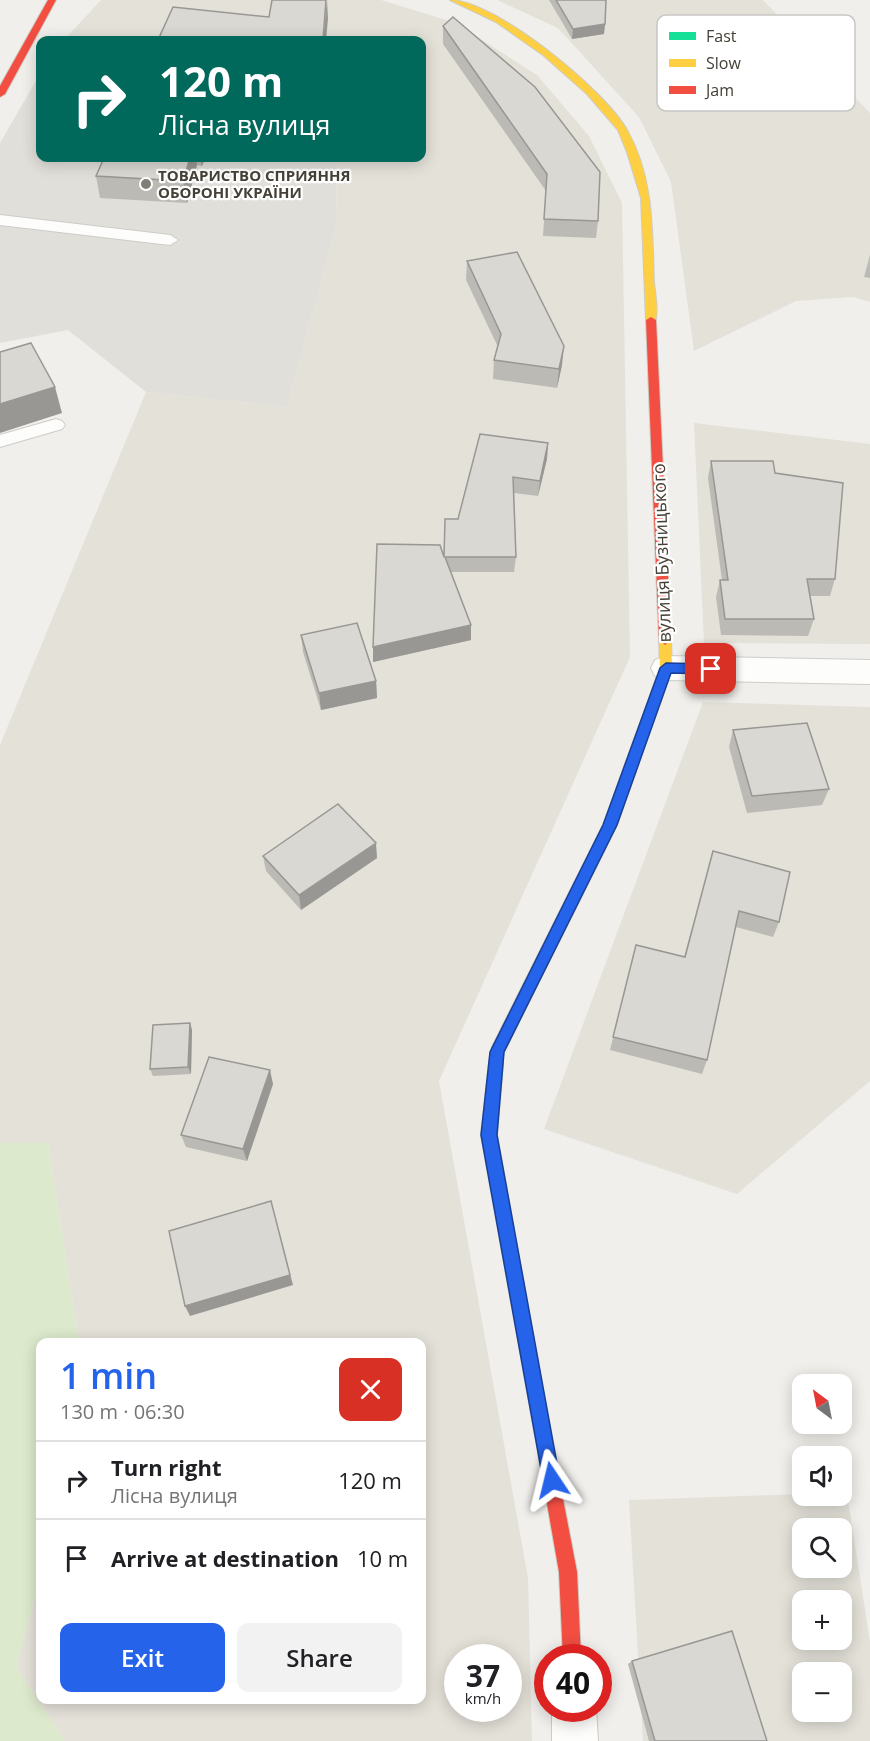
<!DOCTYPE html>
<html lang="en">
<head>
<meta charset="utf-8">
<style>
	body { margin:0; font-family:"Open Sans",sans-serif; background:#f2f2f2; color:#202124; height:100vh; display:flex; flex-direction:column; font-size:22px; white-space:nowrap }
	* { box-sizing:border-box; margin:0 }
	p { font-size:20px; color:#757577 }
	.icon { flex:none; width:33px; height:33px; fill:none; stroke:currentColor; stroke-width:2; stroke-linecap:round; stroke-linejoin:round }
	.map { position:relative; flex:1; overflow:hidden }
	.side { position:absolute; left:36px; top:1338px; width:390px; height:366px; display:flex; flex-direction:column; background:#fff; border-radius:12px; box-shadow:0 3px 15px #0003 }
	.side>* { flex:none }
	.top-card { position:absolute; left:36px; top:36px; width:390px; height:126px; border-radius:12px; box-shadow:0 3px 15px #0003; background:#00695c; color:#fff; overflow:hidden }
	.needle { width:39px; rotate:328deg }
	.tools { position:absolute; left:792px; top:1374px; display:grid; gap:12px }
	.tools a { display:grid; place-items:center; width:60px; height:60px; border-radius:12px; background:#fff; box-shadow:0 3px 15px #0003; font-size:30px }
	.speed { position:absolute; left:444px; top:1644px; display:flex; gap:12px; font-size:30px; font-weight:700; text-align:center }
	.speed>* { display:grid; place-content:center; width:78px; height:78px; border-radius:50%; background:#fff; box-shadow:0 3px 15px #0003; line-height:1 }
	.speed small { font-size:15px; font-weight:400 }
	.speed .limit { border:9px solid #d22; background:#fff; color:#111 }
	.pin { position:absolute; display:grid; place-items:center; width:51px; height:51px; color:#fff; margin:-26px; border-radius:12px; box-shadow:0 3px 9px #0006 }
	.me { position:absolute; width:66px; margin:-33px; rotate:350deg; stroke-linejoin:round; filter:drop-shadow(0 0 4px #0008) }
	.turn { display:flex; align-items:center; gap:21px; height:126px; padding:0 24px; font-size:27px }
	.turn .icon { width:78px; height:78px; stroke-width:2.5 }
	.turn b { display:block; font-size:42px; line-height:51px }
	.round { display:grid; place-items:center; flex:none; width:63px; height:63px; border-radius:12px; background:#f2f2f2 }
	.head { display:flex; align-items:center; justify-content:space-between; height:102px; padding:0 24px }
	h1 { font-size:36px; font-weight:600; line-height:45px; color:#2563eb }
	.cta { display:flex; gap:12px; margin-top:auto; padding:12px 24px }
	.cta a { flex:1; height:69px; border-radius:12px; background:#2563eb; color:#fff; font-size:24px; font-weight:600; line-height:69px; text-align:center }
	.cta a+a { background:#f2f2f2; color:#202124 }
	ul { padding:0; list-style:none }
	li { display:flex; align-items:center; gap:18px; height:78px; padding:0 24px; border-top:2px solid #e0e0e0 }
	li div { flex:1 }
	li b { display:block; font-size:22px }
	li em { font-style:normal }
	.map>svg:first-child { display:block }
</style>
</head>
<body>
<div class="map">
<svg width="870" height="1741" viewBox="0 0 870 1741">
	<rect width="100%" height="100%" fill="#f0efeb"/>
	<!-- residential -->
	<g fill="#e3e1d8" fill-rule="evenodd">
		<path d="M 101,0 L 381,0 L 456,23 L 537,75 L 589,136 L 622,203 L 630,657 L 439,1081 L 528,1578 L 532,1741 L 65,1741 L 16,1667 L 40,1578 L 40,1700 L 422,1700 L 422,1342 L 79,1342 L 48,1143 L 0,1143 L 0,745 L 146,392 L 287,407 L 336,227 L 337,158 L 422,158 L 422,40 L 64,40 ZM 458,1658 L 508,1658 L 508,1708 L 458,1708 Z"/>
		<path d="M 497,0 L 763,0 L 870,113 L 870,302 L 853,297 L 796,301 L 694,351 L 671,182 L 639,117 L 558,28 Z"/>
		<path d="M 694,423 L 870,444 L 870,644 L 704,643 Z"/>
		<path d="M 703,702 L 870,707 L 870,1081 L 737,1194 L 544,1129 Z"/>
		<path d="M 842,1493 L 847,1493 L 870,1642 L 870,1741 L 643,1741 L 629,1500 L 802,1494 L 842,1496 ZM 802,1528 L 842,1528 L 842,1568 L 802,1568 ZM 802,1600 L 842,1600 L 842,1640 L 802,1640 ZM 802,1672 L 842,1672 L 842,1712 L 802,1712 Z"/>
	</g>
	<!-- industrial -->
	<path fill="#e1dfda" d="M 40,74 L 40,158 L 337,158 L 336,227 L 287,407 L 146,392 L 68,330 L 0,343 L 0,143 Z"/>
	<!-- green -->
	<path fill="#dce9cc" d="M 0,1143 L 48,1143 L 79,1342 L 40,1342 L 40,1578 L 16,1667 L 65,1741 L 0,1741 Z"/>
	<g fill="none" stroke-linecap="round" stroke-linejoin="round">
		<!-- lane casing -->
		<g stroke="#ceccc8" stroke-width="2">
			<g id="lane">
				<path d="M 0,215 L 170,235 L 178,240 L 170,245 L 0,225 Z"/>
				<path d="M 56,419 L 62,421 L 65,425 L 62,429 L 0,447 L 0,435 Z"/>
			</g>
		</g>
		<!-- street casing -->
		<g stroke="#ceccc8" stroke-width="2">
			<g id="street">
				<path d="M 666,656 L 870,660 L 870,684 L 666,680 L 655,676 L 651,668 L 655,660 Z"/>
				<path d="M 552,1708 L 596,1708 L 598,1741 L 552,1741 Z"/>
			</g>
		</g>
		<!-- fast casing -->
		<g stroke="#ceccc2" stroke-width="2">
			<path id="fast" d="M 496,1056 L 501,1058 L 503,1063 L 497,1135 L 554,1452 L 552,1458 L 546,1460 L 540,1458 L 538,1452 L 481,1135 L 489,1063 L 491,1058 Z"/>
		</g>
		<!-- slow casing -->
		<g stroke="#ceccc2" stroke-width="2">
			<g id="slow">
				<path d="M 450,0 C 495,0 605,90 627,130 C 654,178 652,229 654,282 C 655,294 659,311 655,322 L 651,323 L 646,320 L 641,198 L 627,152 L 618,130 L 587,94 L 543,55 L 496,22 Z"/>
				<path d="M 665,635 L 671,640 L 672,668 L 617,825 L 504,1052 L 501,1068 L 496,1070 L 491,1068 L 489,1063 L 492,1047 L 603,825 L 660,668 L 659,640 Z"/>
			</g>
		</g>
		<!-- jam casing -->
		<g stroke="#ceccc2" stroke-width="2">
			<g id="jam">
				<path d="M 48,0 L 56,0 L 5,94 L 0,97 L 0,86 Z"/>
				<path d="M 651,317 L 656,320 L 671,640 L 665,645 L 659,640 L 646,320 Z"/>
				<path d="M 546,1444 L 552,1446 L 554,1452 L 577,1572 L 581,1658 L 563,1658 L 559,1572 L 538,1452 L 540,1446 Z"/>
			</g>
		</g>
		<!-- lane -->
		<use href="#lane" fill="#fdfdfc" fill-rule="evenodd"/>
		<!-- street -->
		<use href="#street" fill="#fdfdfc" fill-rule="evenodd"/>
		<!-- fast -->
		<use href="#fast" fill="#16e098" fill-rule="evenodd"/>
		<!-- slow -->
		<use href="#slow" fill="#ffcf43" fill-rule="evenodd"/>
		<!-- jam -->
		<use href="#jam" fill="#f24e42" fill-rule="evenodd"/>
	</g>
	<!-- wall -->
	<g fill="#bbbab5">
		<path d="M 549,0 L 606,0 L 604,34 L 572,39 Z"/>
		<path d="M 443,26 L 598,221 L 596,238 L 543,236 L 546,191 L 443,44 Z"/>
		<path d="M 104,158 L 205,158 L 202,166 L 197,165 L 187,203 L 100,198 L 96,176 Z"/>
		<path d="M 870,255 L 870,278 L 864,277 Z"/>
		<path d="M 467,261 L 562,365 L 557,388 L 493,379 L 494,360 L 498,347 L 466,280 Z"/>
		<path d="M 548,443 L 547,459 L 538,496 L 514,493 L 516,557 L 514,572 L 451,572 L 471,625 L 471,640 L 373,662 L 373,647 L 444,557 L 458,519 Z"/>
		<path d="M 711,461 L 775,473 L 835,579 L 830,596 L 810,596 L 814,619 L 808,636 L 721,635 L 716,597 L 720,580 L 722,580 L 708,478 Z"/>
		<path d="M 301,635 L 376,681 L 377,698 L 321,710 L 303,652 Z"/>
		<path d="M 733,730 L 829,789 L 822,805 L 747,813 L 729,747 Z"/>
		<path d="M 713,851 L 779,922 L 773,937 L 736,927 L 707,1060 L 702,1074 L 610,1050 L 636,945 L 684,957 Z"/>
		<path d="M 263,856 L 377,858 L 301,910 L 266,871 Z"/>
		<path d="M 190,1023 L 192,1030 L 191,1074 L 153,1076 L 150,1069 Z"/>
		<path d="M 273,1084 L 247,1161 L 186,1147 L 181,1135 Z"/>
		<path d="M 632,1661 L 767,1741 L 649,1741 L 628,1664 Z"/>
	</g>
	<!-- shaded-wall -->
	<g fill="#989794">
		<path d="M 327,0 L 328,19 L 326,40 L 323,40 Z"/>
		<path d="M 605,24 L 604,34 L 572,39 L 573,29 Z"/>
		<path d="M 190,158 L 196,158 L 197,165 L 187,203 L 183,181 Z"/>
		<path d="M 200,158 L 205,158 L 202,166 Z"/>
		<path d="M 564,346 L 562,365 L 557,388 L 559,369 Z"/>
		<path d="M 55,387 L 62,413 L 0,433 L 0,404 Z"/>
		<path d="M 548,443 L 547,459 L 538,496 L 540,481 Z"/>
		<path d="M 471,625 L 471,640 L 373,662 L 373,647 Z"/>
		<path d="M 376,681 L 377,698 L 321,710 L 319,693 Z"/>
		<path d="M 376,843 L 377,858 L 301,910 L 299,895 Z"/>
		<path d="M 190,1023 L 192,1030 L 191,1074 L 188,1067 Z"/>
		<path d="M 270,1070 L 273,1084 L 247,1161 L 243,1149 Z"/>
		<path d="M 271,1201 L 293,1285 L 190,1316 L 185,1306 Z"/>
	</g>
	<!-- building -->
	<g fill="#d9d8d3" stroke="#989794" stroke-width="1.5">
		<path d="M 272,0 L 326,0 L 323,40 L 158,40 L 173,7 L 269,17 Z"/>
		<path d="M 556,0 L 606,0 L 605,24 L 573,29 Z"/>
		<path d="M 453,17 L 535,87 L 600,172 L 598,221 L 544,219 L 547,174 L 443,26 Z"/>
		<path d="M 104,158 L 190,158 L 183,181 L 96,176 Z"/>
		<path d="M 517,252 L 564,346 L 559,369 L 494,360 L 501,334 L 467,261 Z"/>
		<path d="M 31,343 L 55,387 L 0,404 L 0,352 Z"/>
		<path d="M 480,434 L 548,443 L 540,481 L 513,477 L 516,557 L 445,557 L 471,625 L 373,647 L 377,544 L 440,545 L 444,557 L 445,519 L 458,519 Z"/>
		<path d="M 711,461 L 773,461 L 775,473 L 843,483 L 835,579 L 807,579 L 814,619 L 725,619 L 720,580 L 728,580 Z"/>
		<path d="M 357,623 L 376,681 L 319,693 L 301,635 Z"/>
		<path d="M 807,723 L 829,789 L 752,796 L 733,730 Z"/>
		<path d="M 338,804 L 376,843 L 299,895 L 263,856 Z"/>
		<path d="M 713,851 L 790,872 L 779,922 L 739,911 L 707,1060 L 613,1037 L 636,945 L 685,957 Z"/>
		<path d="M 190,1023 L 188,1067 L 150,1069 L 153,1025 Z"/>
		<path d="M 209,1057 L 270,1070 L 243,1149 L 181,1135 Z"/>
		<path d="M 271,1201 L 290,1275 L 185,1306 L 169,1231 Z"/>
		<path d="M 732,1631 L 767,1741 L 655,1741 L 632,1661 Z"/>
	</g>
	<!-- route -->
	<path fill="#2563eb" stroke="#184099" stroke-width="1.5" d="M 666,663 L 711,664 L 718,669 L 711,674 L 671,673 L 617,825 L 504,1052 L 497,1135 L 560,1480 L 558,1486 L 552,1488 L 545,1486 L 543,1480 L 481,1135 L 490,1052 L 603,825 L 660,668 Z"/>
	<!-- markers -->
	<circle fill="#817e76" stroke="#fff" stroke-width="2" cx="146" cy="184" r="6"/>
	<g text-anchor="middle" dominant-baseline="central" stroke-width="4.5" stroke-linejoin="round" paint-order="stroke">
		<!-- far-poi labels -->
		<g font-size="15" font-weight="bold" fill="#454137" stroke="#fff" text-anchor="start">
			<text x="158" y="175">ТОВАРИСТВО СПРИЯННЯ<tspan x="158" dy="17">ОБОРОНІ УКРАЇНИ</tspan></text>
		</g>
		<!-- street labels -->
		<g font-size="18" fill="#454137" stroke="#fff">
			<text transform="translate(661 553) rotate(-92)">вулиця Бузницького</text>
		</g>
	</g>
	<!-- legend -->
	<rect x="657" y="15" width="198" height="96" rx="9" fill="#fff" stroke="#c7c6c3" stroke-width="1.5"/>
	<rect x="669" y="32" width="27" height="8" fill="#16e098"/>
	<rect x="669" y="59" width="27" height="8" fill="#ffcf43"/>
	<rect x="669" y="86" width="27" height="8" fill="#f24e42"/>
	<g font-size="16" fill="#454137">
		<text x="706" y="42">Fast</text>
		<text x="706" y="69">Slow</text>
		<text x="706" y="96">Jam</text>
	</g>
</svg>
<div class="tools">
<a><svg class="needle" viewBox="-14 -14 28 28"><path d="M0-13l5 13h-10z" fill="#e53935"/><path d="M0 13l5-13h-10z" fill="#757577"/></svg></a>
<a><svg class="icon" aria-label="sound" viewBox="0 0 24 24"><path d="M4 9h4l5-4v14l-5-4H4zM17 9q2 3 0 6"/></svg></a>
<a><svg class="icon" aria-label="search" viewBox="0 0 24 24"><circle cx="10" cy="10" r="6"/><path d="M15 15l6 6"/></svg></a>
<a>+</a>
<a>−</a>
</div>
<div class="speed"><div>37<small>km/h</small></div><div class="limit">40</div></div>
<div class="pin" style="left:711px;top:669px;background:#d93025"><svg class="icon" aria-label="arrive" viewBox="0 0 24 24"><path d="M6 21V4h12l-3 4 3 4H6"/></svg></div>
<svg class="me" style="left:552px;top:1480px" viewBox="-20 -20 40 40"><path d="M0-17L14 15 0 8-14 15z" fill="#2563eb" stroke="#fff" stroke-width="4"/></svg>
<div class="top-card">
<div class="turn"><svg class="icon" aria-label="right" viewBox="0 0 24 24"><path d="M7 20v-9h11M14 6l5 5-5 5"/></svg><div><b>120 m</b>Лісна вулиця</div></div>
</div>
<section class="side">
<div class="head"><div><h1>1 min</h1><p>130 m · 06:30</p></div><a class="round" style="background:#d93025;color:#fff"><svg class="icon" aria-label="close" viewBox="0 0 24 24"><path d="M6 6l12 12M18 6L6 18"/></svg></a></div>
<ul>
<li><svg class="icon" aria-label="right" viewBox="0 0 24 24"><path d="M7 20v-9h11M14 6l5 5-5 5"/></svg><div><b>Turn right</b><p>Лісна вулиця</p></div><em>120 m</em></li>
<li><svg class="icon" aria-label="arrive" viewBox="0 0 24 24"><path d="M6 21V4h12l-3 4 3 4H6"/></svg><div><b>Arrive at destination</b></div><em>10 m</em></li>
</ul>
<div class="cta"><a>Exit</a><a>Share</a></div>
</section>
</div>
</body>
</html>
